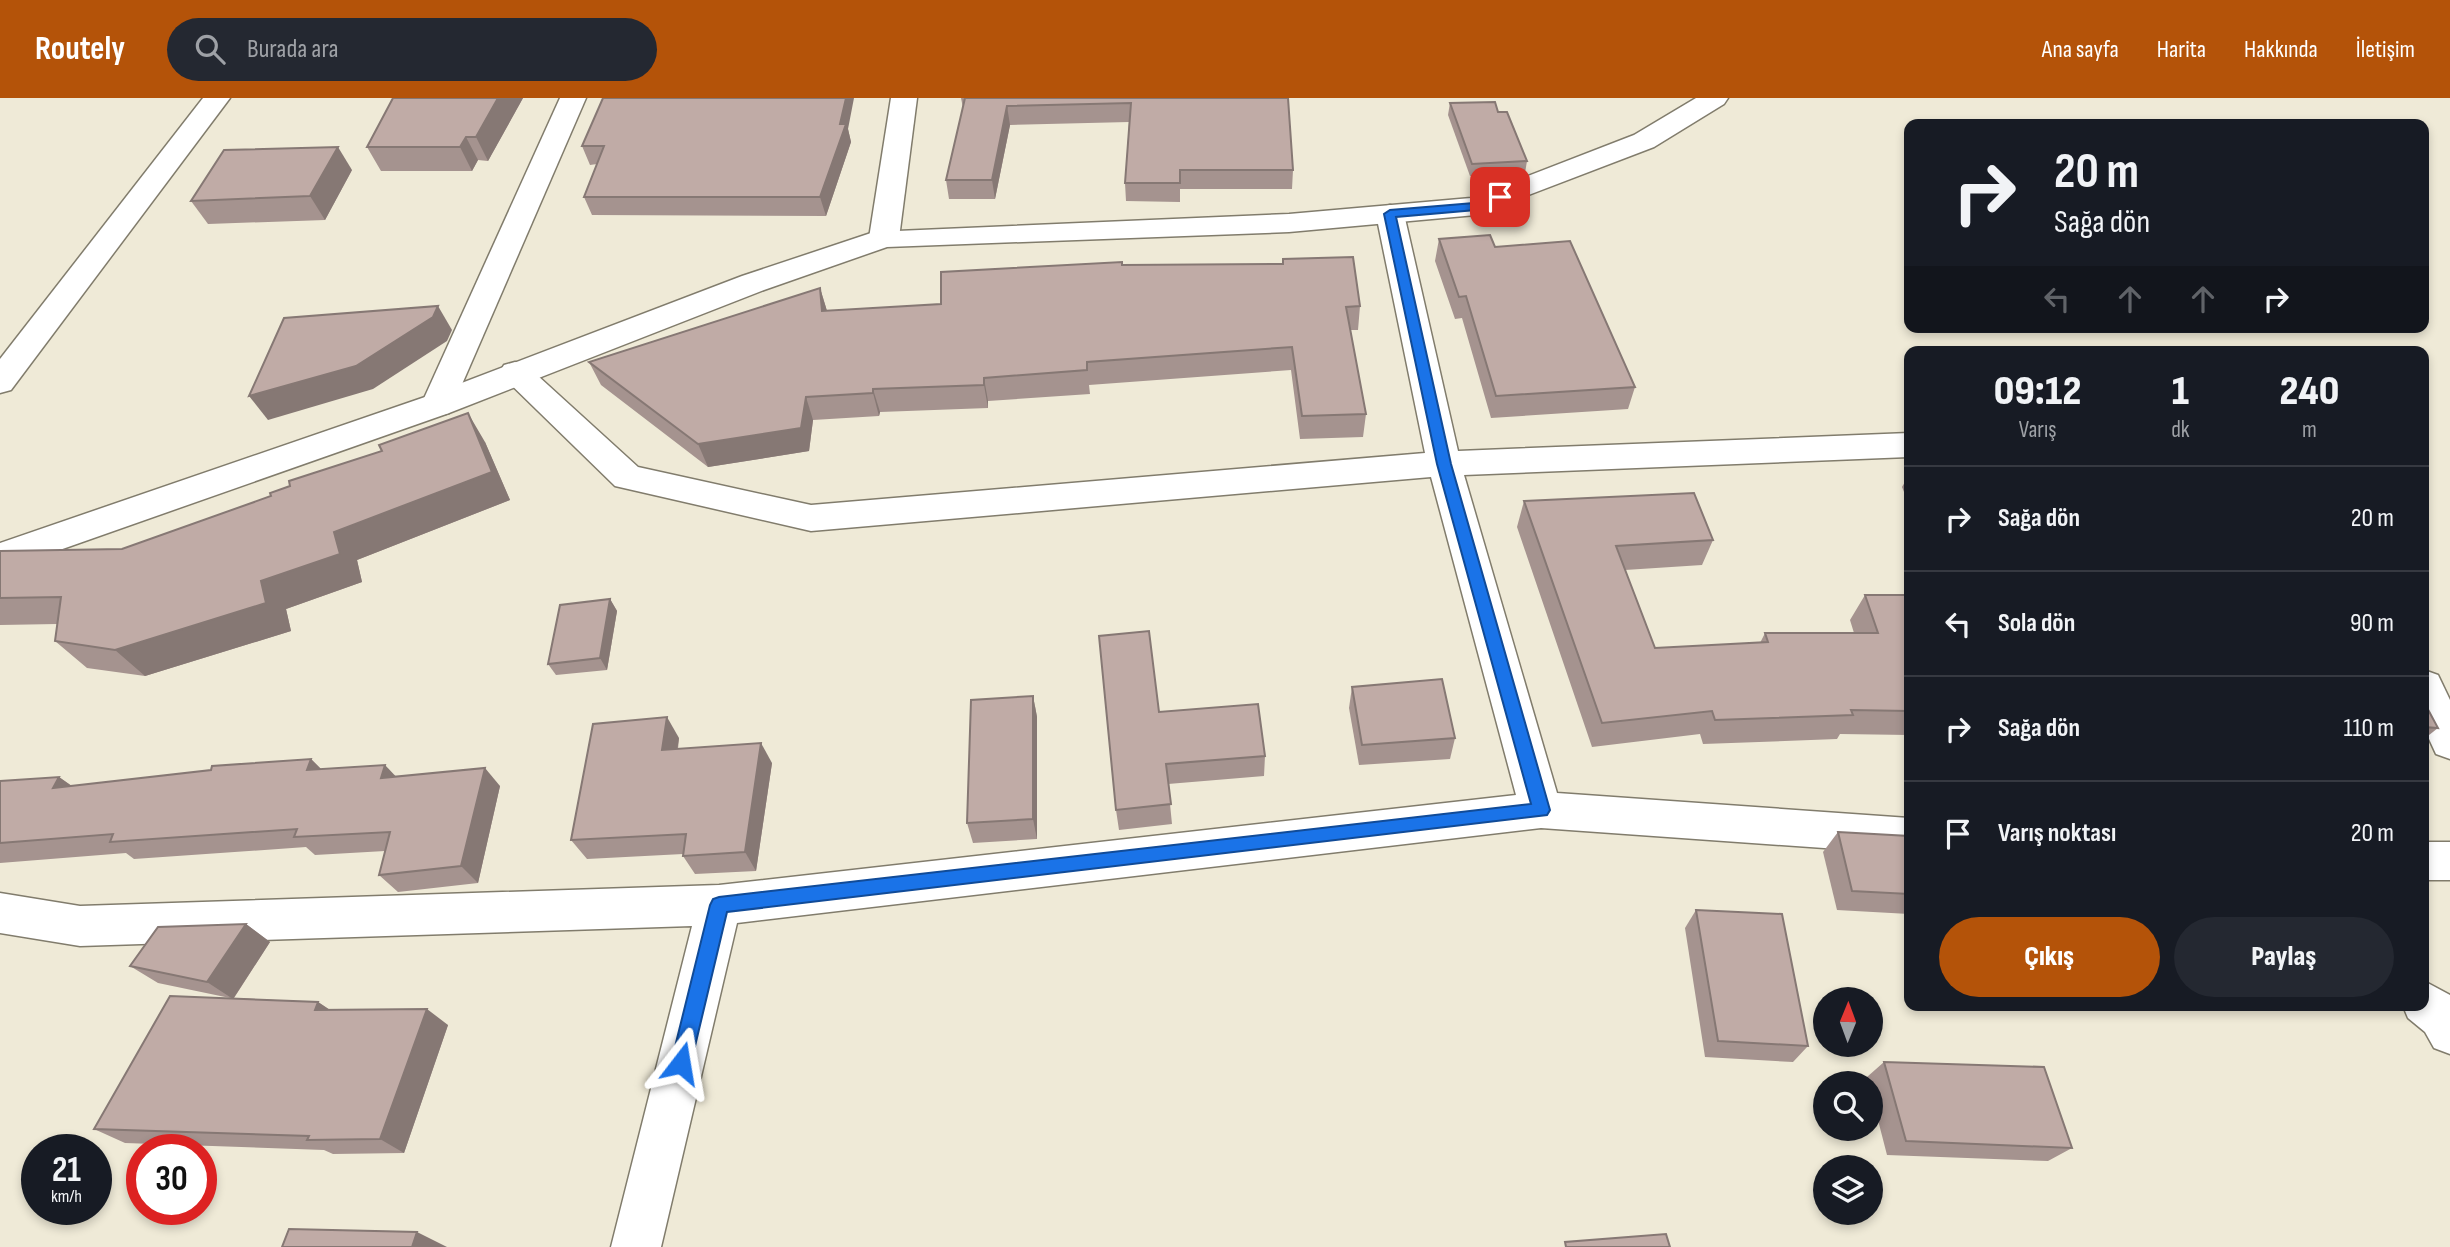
<!DOCTYPE html>
<html lang="tr">
<head>
<meta charset="utf-8">
<style>
	body { margin:0; font-family:"Sofia Sans Condensed",sans-serif; background:#242831; color:#f1f3f6; height:100vh; display:flex; flex-direction:column; font-size:26px; white-space:nowrap }
	* { box-sizing:border-box; margin:0 }
	p { font-size:23px; color:#9ea1a6 }
	.icon { flex:none; width:38px; height:38px; fill:none; stroke:currentColor; stroke-width:2; stroke-linecap:round; stroke-linejoin:round }
	.map { position:relative; flex:1; overflow:hidden }
	.drawer { position:absolute; left:1904px; top:248px; width:525px; height:665px; display:flex; flex-direction:column; background:#171b24; border-radius:14px; box-shadow:0 4px 10px #0003 }
	.drawer>* { flex:none }
	.guide { position:absolute; left:1904px; top:21px; width:525px; height:214px; border-radius:14px; box-shadow:0 4px 10px #0003; background:#171b24; color:#f1f3f6; overflow:hidden }
	.needle { width:46px; rotate:1deg }
	.controls { position:absolute; left:1813px; top:889px; display:grid; gap:14px }
	.controls a { display:grid; place-items:center; width:70px; height:70px; border-radius:50%; background:#171b24; box-shadow:0 4px 10px #0003; font-size:35px }
	.speed { position:absolute; left:21px; top:1036px; display:flex; gap:14px; font-size:35px; font-weight:700; text-align:center }
	.speed>* { display:grid; place-content:center; width:91px; height:91px; border-radius:50%; background:#171b24; box-shadow:0 4px 10px #0003; line-height:1 }
	.speed small { font-size:18px; font-weight:400 }
	.speed .limit { border:10px solid #d22; background:#fff; color:#111 }
	.pin { position:absolute; display:grid; place-items:center; width:60px; height:60px; color:#fff; margin:-30px; border-radius:14px; box-shadow:0 4px 10px #0006 }
	.me { position:absolute; width:77px; margin:-38px; rotate:14deg; stroke-linejoin:round; filter:drop-shadow(0 0 5px #0008) }
	.turn { display:flex; align-items:center; gap:24px; height:147px; padding:0 35px; font-size:32px }
	.turn .icon { width:91px; height:91px; stroke-width:2.5 }
	.turn b { display:block; font-size:49px; line-height:60px }
	.lanes { display:flex; align-items:center; height:66px; padding:0 35px; background:#0003; justify-content:center; gap:35px; direction:ltr }
	.lanes .off { opacity:.35 }
	.eta { display:flex; justify-content:space-evenly; align-items:center; height:119px; text-align:center }
	.eta b { font-size:42px; font-weight:800; line-height:49px }
	.action { display:flex; gap:14px; margin-top:auto; padding:14px 35px }
	.action a { flex:1; height:80px; border-radius:42px; background:#b45309; color:#fff; font-size:28px; font-weight:800; line-height:80px; text-align:center }
	.action a+a { background:#242831; color:#f1f3f6 }
	ul { padding:0; list-style:none }
	li { display:flex; align-items:center; gap:21px; height:105px; padding:0 35px; border-top:2px solid #363941 }
	li div { flex:1 }
	li b { display:block; font-size:26px }
	li em { font-style:normal }
	header { display:flex; align-items:center; gap:42px; box-sizing:border-box; height:98px; padding:0 35px; background:#b45309; color:#fff }
	header strong { font-size:33px }
	nav { display:flex; gap:38px; margin-inline-start:auto; font-size:24px }
	.search { width:490px; height:63px; background:#242831; display:flex; align-items:center; gap:18px; box-sizing:border-box; padding:0 24px; border-radius:38px; color:#9ea1a6; font-size:26px }
	.map>svg:first-child { display:block }
</style>
</head>
<body>
<header>
<strong>Routely</strong>
<div class="search"><svg class="icon" aria-label="search" viewBox="0 0 24 24"><circle cx="10" cy="10" r="6"/><path d="M15 15l6 6"/></svg>Burada ara</div>
<nav><a>Ana sayfa</a><a>Harita</a><a>Hakkında</a><a>İletişim</a></nav>
</header>
<div class="map">
<svg width="2450" height="1149" viewBox="0 0 2450 1149">
	<rect width="100%" height="100%" fill="#efead7"/>
	<g fill="none" stroke-linecap="round" stroke-linejoin="round">
		<!-- minor casing -->
		<g stroke="#817c6c" stroke-width="3">
			<g id="minor">
				<path d="M 203,0 L 230,0 L 11,292 L 0,295 L 0,261 Z"/>
				<path d="M 560,0 L 586,0 L 453,307 L 449,315 L 437,318 L 425,315 L 421,307 Z"/>
				<path d="M 891,0 L 917,0 L 899,140 L 894,146 L 884,149 L 874,146 L 869,140 Z"/>
				<path d="M 1390,107 L 1400,110 L 1404,116 L 1458,353 L 1909,335 L 1909,359 L 1464,377 L 1557,695 L 1909,720 L 1909,756 L 1541,730 L 737,825 L 661,1149 L 611,1149 L 692,828 L 80,848 L 0,835 L 0,795 L 80,808 L 719,787 L 1516,697 L 1431,379 L 811,433 L 615,388 L 499,275 L 504,267 L 515,264 L 526,267 L 638,369 L 811,407 L 1425,355 L 1376,116 L 1380,110 Z"/>
				<path d="M 2424,572 L 2438,577 L 2450,602 L 2450,661 L 2436,656 L 2424,630 Z"/>
				<rect x="2424" y="744" width="26" height="38"/>
				<path d="M 2424,883 L 2450,897 L 2450,956 L 2434,950 L 2425,934 L 2408,920 L 2403,908 L 2424,908 Z"/>
			</g>
		</g>
		<!-- tertiary casing -->
		<g stroke="#817c6c" stroke-width="3">
			<path id="tertiary" d="M 1696,0 L 1728,0 L 1724,6 L 1654,49 L 1476,117 L 1289,134 L 887,149 L 764,192 L 449,315 L 0,473 L 0,445 L 425,299 L 742,178 L 874,134 L 1289,116 L 1471,100 L 1634,37 Z"/>
		</g>
		<!-- minor -->
		<use href="#minor" fill="#fff" fill-rule="evenodd"/>
		<!-- tertiary -->
		<use href="#tertiary" fill="#fff" fill-rule="evenodd"/>
	</g>
	<!-- wall -->
	<g fill="#a5938f">
		<path d="M 393,0 L 523,0 L 488,63 L 478,62 L 472,73 L 381,73 L 367,49 Z"/>
		<path d="M 961,0 L 1288,0 L 1293,72 L 1292,91 L 1180,91 L 1180,104 L 1126,103 L 1125,85 L 1129,24 L 1010,27 L 995,101 L 949,101 L 946,82 L 963,10 Z"/>
		<path d="M 1450,5 L 1498,14 L 1527,63 L 1525,75 L 1470,78 L 1448,17 Z"/>
		<path d="M 848,31 L 851,44 L 826,118 L 592,117 L 584,99 L 597,66 L 590,67 L 582,48 Z"/>
		<path d="M 352,72 L 325,122 L 208,126 L 191,103 Z"/>
		<path d="M 1439,141 L 1495,149 L 1635,289 L 1628,311 L 1491,320 L 1462,220 L 1455,221 L 1435,163 Z"/>
		<path d="M 1283,161 L 1360,208 L 1358,232 L 1350,232 L 1366,316 L 1363,339 L 1300,341 L 1291,272 L 1089,287 L 1090,296 L 988,303 L 988,310 L 880,314 L 879,318 L 813,322 L 809,353 L 708,369 L 601,287 L 589,264 L 820,190 L 827,213 L 941,206 L 1122,167 L 1282,166 Z"/>
		<path d="M 485,344 L 510,402 L 357,462 L 362,484 L 286,511 L 291,533 L 145,578 L 87,570 L 55,543 L 57,526 L 0,527 L 0,453 L 122,451 L 271,398 Z"/>
		<path d="M 1909,377 L 1909,406 L 1902,389 Z"/>
		<path d="M 1524,403 L 1713,442 L 1702,467 L 1625,472 L 1655,550 L 1760,545 L 1765,535 L 1854,535 L 1850,522 L 1865,497 L 1909,497 L 1909,637 L 1840,636 L 1837,641 L 1703,646 L 1700,636 L 1592,649 L 1517,429 Z"/>
		<path d="M 610,501 L 617,513 L 607,572 L 556,577 L 548,566 Z"/>
		<path d="M 1352,589 L 1455,640 L 1450,661 L 1359,667 L 1349,610 Z"/>
		<path d="M 1033,598 L 1037,619 L 1037,741 L 973,745 L 967,725 Z"/>
		<path d="M 2424,604 L 2438,630 L 2424,641 Z"/>
		<path d="M 1159,614 L 1265,658 L 1264,678 L 1168,686 L 1172,726 L 1119,732 L 1116,712 Z"/>
		<path d="M 679,640 L 678,651 L 772,665 L 756,773 L 695,776 L 683,758 L 683,756 L 587,761 L 571,742 Z"/>
		<path d="M 311,661 L 321,671 L 500,688 L 478,785 L 398,794 L 379,777 L 385,753 L 315,757 L 306,749 L 134,761 L 126,755 L 0,765 L 0,683 L 59,679 L 72,688 Z"/>
		<path d="M 1838,734 L 1909,738 L 1909,816 L 1837,812 L 1823,754 Z"/>
		<path d="M 1696,812 L 1808,948 L 1793,964 L 1705,959 L 1685,830 Z"/>
		<path d="M 246,826 L 270,844 L 234,900 L 318,904 L 330,912 L 448,927 L 404,1055 L 333,1056 L 324,1052 L 125,1045 L 94,1031 L 230,900 L 158,885 L 130,868 Z"/>
		<path d="M 1884,964 L 2072,1050 L 2048,1063 L 1887,1057 L 1871,995 L 1871,985 L 1868,985 L 1867,979 Z"/>
	</g>
	<!-- shaded-wall -->
	<g fill="#867874">
		<path d="M 498,0 L 523,0 L 488,63 L 476,39 Z"/>
		<path d="M 846,0 L 854,0 L 848,31 L 851,44 L 826,118 L 820,99 Z"/>
		<path d="M 1007,8 L 1010,27 L 995,101 L 992,82 Z"/>
		<path d="M 466,39 L 478,62 L 472,73 L 460,49 Z"/>
		<path d="M 338,49 L 352,72 L 325,122 L 310,98 Z"/>
		<path d="M 820,190 L 827,213 L 822,213 Z"/>
		<path d="M 438,208 L 452,232 L 447,243 L 373,291 L 268,322 L 249,298 Z"/>
		<path d="M 984,280 L 988,303 L 988,310 L 984,287 Z"/>
		<path d="M 873,291 L 880,314 L 879,318 L 873,295 Z"/>
		<path d="M 806,299 L 813,322 L 809,353 L 708,369 L 698,346 Z"/>
		<path d="M 468,315 L 485,344 L 510,402 L 357,462 L 362,484 L 286,511 L 291,533 L 145,578 L 115,552 L 261,483 L 334,434 Z"/>
		<path d="M 610,501 L 617,513 L 607,572 L 600,560 Z"/>
		<path d="M 1033,598 L 1037,619 L 1037,741 L 1033,721 Z"/>
		<path d="M 667,619 L 679,640 L 674,672 L 662,652 Z"/>
		<path d="M 761,645 L 772,665 L 756,773 L 745,754 Z"/>
		<path d="M 311,661 L 330,680 L 307,672 Z"/>
		<path d="M 385,667 L 403,686 L 381,680 Z"/>
		<path d="M 485,670 L 500,688 L 478,785 L 461,768 Z"/>
		<path d="M 59,679 L 84,697 L 53,690 Z"/>
		<path d="M 246,826 L 270,844 L 233,901 L 207,884 Z"/>
		<path d="M 318,904 L 342,920 L 315,912 Z"/>
		<path d="M 427,911 L 448,927 L 404,1055 L 380,1041 Z"/>
		<path d="M 417,1134 L 447,1149 L 412,1149 Z"/>
	</g>
	<!-- building -->
	<g fill="#c0aba6" stroke="#867874" stroke-width="2">
		<path d="M 393,0 L 498,0 L 476,39 L 466,39 L 460,49 L 367,49 Z"/>
		<path d="M 603,0 L 846,0 L 840,26 L 846,26 L 820,99 L 584,99 L 604,48 L 582,48 Z"/>
		<path d="M 965,0 L 1288,0 L 1293,72 L 1180,72 L 1180,85 L 1125,85 L 1131,5 L 1007,8 L 992,82 L 946,82 Z"/>
		<path d="M 1495,4 L 1498,14 L 1507,14 L 1527,63 L 1472,66 L 1450,5 Z"/>
		<path d="M 338,49 L 310,98 L 191,103 L 224,52 Z"/>
		<path d="M 1490,137 L 1495,149 L 1570,143 L 1635,289 L 1496,298 L 1466,198 L 1459,199 L 1439,141 Z"/>
		<path d="M 1353,159 L 1360,208 L 1346,209 L 1366,316 L 1302,318 L 1292,249 L 1087,264 L 1087,272 L 984,280 L 984,287 L 873,291 L 873,295 L 806,299 L 801,330 L 698,346 L 589,264 L 820,190 L 822,213 L 941,206 L 941,174 L 1122,164 L 1122,167 L 1283,166 L 1283,161 Z"/>
		<path d="M 438,208 L 433,219 L 356,268 L 249,298 L 284,220 Z"/>
		<path d="M 468,315 L 492,374 L 334,434 L 340,456 L 261,483 L 266,505 L 115,552 L 55,543 L 61,499 L 0,500 L 0,453 L 122,451 L 271,398 L 270,395 L 290,388 L 289,383 L 382,353 L 379,347 Z"/>
		<path d="M 1694,395 L 1713,442 L 1616,448 L 1655,550 L 1768,544 L 1765,535 L 1878,535 L 1865,497 L 1909,497 L 1909,613 L 1851,612 L 1853,617 L 1715,622 L 1712,613 L 1602,625 L 1524,403 Z"/>
		<path d="M 610,501 L 600,560 L 548,566 L 560,507 Z"/>
		<path d="M 1149,533 L 1159,614 L 1258,606 L 1265,658 L 1166,666 L 1171,706 L 1116,712 L 1099,538 Z"/>
		<path d="M 1442,581 L 1455,640 L 1362,647 L 1352,589 Z"/>
		<path d="M 1033,598 L 1033,721 L 967,725 L 971,602 Z"/>
		<path d="M 2424,604 L 2438,630 L 2424,629 Z"/>
		<path d="M 667,619 L 662,652 L 761,645 L 745,754 L 683,758 L 686,736 L 571,742 L 593,626 Z"/>
		<path d="M 311,661 L 307,672 L 385,667 L 381,680 L 485,670 L 461,768 L 379,777 L 390,734 L 294,739 L 297,731 L 110,744 L 113,736 L 0,745 L 0,683 L 59,679 L 53,690 L 211,672 L 212,668 Z"/>
		<path d="M 1838,734 L 1909,738 L 1909,796 L 1852,793 Z"/>
		<path d="M 1696,812 L 1782,816 L 1808,948 L 1718,943 Z"/>
		<path d="M 246,826 L 207,884 L 130,868 L 158,829 Z"/>
		<path d="M 170,898 L 318,904 L 315,912 L 427,911 L 380,1041 L 307,1042 L 309,1038 L 94,1031 Z"/>
		<path d="M 1884,964 L 2044,969 L 2072,1050 L 1906,1043 Z"/>
		<path d="M 289,1131 L 417,1134 L 412,1149 L 282,1149 Z"/>
		<path d="M 1666,1136 L 1670,1149 L 1566,1149 L 1565,1144 Z"/>
	</g>
	<!-- route -->
	<path fill="#1a73e8" stroke="#114b97" stroke-width="2" d="M 1500,95 L 1506,99 L 1504,101 L 1476,112 L 1396,119 L 1451,366 L 1550,712 L 1547,717 L 727,814 L 691,965 L 688,971 L 681,974 L 674,971 L 671,965 L 710,807 L 713,801 L 719,799 L 1531,706 L 1437,366 L 1384,116 L 1390,112 L 1474,105 Z"/>
</svg>
<div class="controls">
<a><svg class="needle" viewBox="-14 -14 28 28"><path d="M0-13l5 13h-10z" fill="#e53935"/><path d="M0 13l5-13h-10z" fill="#9ea1a6"/></svg></a>
<a><svg class="icon" aria-label="search" viewBox="0 0 24 24"><circle cx="10" cy="10" r="6"/><path d="M15 15l6 6"/></svg></a>
<a><svg class="icon" aria-label="layers" viewBox="0 0 24 24"><path d="M12 4l9 5-9 5-9-5zM3 14l9 5 9-5"/></svg></a>
</div>
<div class="speed"><div>21<small>km/h</small></div><div class="limit">30</div></div>
<div class="pin" style="left:1500px;top:99px;background:#d93025"><svg class="icon" aria-label="arrive" viewBox="0 0 24 24"><path d="M6 21V4h12l-3 4 3 4H6"/></svg></div>
<svg class="me" style="left:681px;top:965px" viewBox="-20 -20 40 40"><path d="M0-17L14 15 0 8-14 15z" fill="#1a73e8" stroke="#fff" stroke-width="4"/></svg>
<div class="guide">
<div class="turn"><svg class="icon" aria-label="right" viewBox="0 0 24 24"><path d="M7 20v-9h11M14 6l5 5-5 5"/></svg><div><b>20 m</b>Sağa dön</div></div>
<div class="lanes"><svg class="icon off" aria-label="left" viewBox="0 0 24 24"><path d="M17 20v-9H6M10 6l-5 5 5 5"/></svg><svg class="icon off" aria-label="ahead" viewBox="0 0 24 24"><path d="M12 20V5M6 11l6-6 6 6"/></svg><svg class="icon off" aria-label="ahead" viewBox="0 0 24 24"><path d="M12 20V5M6 11l6-6 6 6"/></svg><svg class="icon" aria-label="right" viewBox="0 0 24 24"><path d="M7 20v-9h11M14 6l5 5-5 5"/></svg></div>
</div>
<section class="drawer">
<div class="eta">
<div><b>09:12</b><p>Varış</p></div>
<div><b>1</b><p>dk</p></div>
<div><b>240</b><p>m</p></div>
</div>
<ul>
<li><svg class="icon" aria-label="right" viewBox="0 0 24 24"><path d="M7 20v-9h11M14 6l5 5-5 5"/></svg><div><b>Sağa dön</b></div><em>20 m</em></li>
<li><svg class="icon" aria-label="left" viewBox="0 0 24 24"><path d="M17 20v-9H6M10 6l-5 5 5 5"/></svg><div><b>Sola dön</b></div><em>90 m</em></li>
<li><svg class="icon" aria-label="right" viewBox="0 0 24 24"><path d="M7 20v-9h11M14 6l5 5-5 5"/></svg><div><b>Sağa dön</b></div><em>110 m</em></li>
<li><svg class="icon" aria-label="arrive" viewBox="0 0 24 24"><path d="M6 21V4h12l-3 4 3 4H6"/></svg><div><b>Varış noktası</b></div><em>20 m</em></li>
</ul>
<div class="action"><a>Çıkış</a><a>Paylaş</a></div>
</section>
</div>
</body>
</html>
